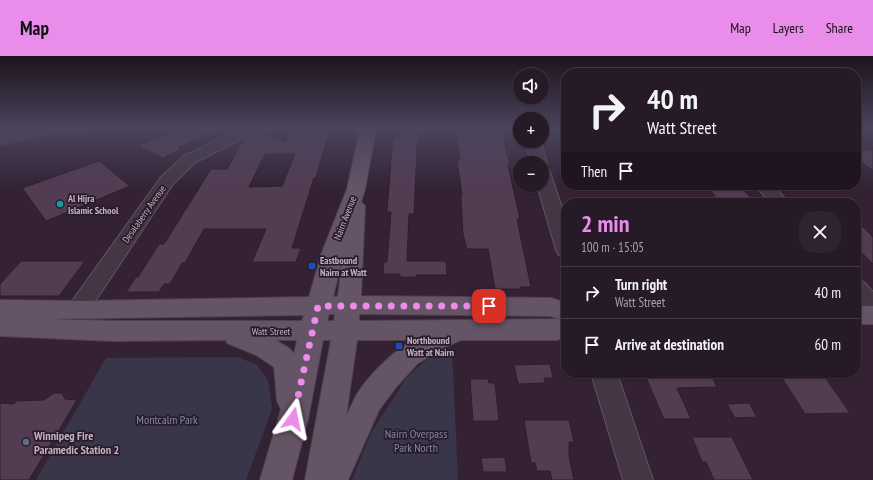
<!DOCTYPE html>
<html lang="en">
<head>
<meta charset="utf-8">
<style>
	body { margin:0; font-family:"PT Sans Narrow",sans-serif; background:#2f232f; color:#f1f3f6; height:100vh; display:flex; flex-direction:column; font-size:15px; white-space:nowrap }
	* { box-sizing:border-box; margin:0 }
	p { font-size:13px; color:#a4a1a7 }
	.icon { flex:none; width:22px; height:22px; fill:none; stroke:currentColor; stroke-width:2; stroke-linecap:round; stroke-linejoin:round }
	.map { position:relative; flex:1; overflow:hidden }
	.drawer { position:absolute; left:561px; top:142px; width:300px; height:180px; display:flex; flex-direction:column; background:#271a27; border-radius:16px; box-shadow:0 1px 3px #0004,0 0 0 1px #433844 }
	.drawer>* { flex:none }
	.guide { position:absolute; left:561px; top:12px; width:300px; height:122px; border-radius:16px; box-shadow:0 1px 3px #0004,0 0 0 1px #433844; background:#271a27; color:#f1f3f6; overflow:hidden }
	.buttons { position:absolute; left:513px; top:12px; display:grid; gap:8px }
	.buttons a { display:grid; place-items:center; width:36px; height:36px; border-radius:50%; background:#271a27; box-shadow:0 1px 3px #0004,0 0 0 1px #433844; font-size:20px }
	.pin { position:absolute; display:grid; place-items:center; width:34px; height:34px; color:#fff; margin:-17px; border-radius:8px; box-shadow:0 2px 6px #0006 }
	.me { position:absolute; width:44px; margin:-22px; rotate:12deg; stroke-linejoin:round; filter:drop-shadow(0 0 3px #0008) }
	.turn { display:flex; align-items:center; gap:14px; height:84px; padding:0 20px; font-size:18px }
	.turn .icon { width:52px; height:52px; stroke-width:2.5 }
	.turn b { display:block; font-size:28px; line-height:34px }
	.then { display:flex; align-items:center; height:38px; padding:0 20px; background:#0003; gap:8px; font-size:15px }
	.round { display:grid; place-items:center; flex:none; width:42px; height:42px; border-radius:16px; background:#2f232f }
	.head { display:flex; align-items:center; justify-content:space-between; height:68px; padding:0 20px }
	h1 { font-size:24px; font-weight:700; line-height:30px; color:#ea8ce9 }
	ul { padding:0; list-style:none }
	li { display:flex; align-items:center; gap:12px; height:52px; padding:0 20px; border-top:1px solid #433844 }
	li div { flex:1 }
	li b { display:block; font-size:15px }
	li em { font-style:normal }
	header { display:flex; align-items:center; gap:24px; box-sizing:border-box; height:56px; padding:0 20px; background:#ea8ce9; color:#111 }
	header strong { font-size:19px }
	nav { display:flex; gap:22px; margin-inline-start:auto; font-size:14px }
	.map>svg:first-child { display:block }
</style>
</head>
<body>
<header>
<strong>Map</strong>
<nav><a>Map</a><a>Layers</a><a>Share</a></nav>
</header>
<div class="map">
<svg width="873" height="424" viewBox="0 0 873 424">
	<rect width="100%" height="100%" fill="#342234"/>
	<!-- green -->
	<g fill="#3a364a">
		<path d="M 452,293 L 458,424 L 352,424 L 371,377 L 407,321 L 430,301 Z"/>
		<path d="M 238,301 L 257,309 L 268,324 L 272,353 L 246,424 L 36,424 L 106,302 Z"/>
	</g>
	<!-- water -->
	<path fill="#553455" d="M 0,73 L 93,73 L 88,75 L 63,75 L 0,90 Z"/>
	<!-- building -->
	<g fill="#513c52" stroke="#2c1d2c" fill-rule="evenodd">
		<path d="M 181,72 L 219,72 L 178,92 L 181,93 L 163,102 L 138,90 L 155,82 L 158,83 Z"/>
		<path d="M 290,72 L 330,72 L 316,122 L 314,122 L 292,192 L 301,192 L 296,206 L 252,206 L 266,173 L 204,173 L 185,207 L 182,207 L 170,228 L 164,228 L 159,236 L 126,236 L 136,221 L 138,221 L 159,188 L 164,188 L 211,113 L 227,113 L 244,83 L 258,75 L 285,86 ZM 265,98 L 295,98 L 282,130 L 249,131 Z"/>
		<path d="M 401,72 L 418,72 L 414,158 L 409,158 L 407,205 L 446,205 L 447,219 L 416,219 L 417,221 L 400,221 L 400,218 L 383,218 L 384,206 L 387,206 L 391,156 L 387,156 L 392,90 L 393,82 L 400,82 Z"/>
		<path d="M 501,72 L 510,109 L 508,109 L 520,163 L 517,163 L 518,168 L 531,231 L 520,231 L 520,233 L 495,233 L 488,193 L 467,193 L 463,178 L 461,144 L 461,139 L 462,139 L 457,104 L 460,104 L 456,73 Z"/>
		<path d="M 856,94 L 873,94 L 873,115 L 856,102 Z"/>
		<path d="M 99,105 L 130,130 L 46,165 L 22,132 Z"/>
		<path d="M 743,133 L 755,147 L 720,147 L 710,134 Z"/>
		<path d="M 856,164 L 873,181 L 873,208 L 856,191 Z"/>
		<path d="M 21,205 L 85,205 L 59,240 L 0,240 L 0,228 Z"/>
		<path d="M 550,308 L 553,322 L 544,322 L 545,327 L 518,328 L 514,309 Z"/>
		<path d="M 644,317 L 710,317 L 717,331 L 677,332 L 691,363 L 664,363 Z"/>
		<path d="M 779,317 L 822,317 L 850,357 L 805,358 Z"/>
		<path d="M 470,323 L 488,323 L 489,327 L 495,327 L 499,365 L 473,365 Z"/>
		<path d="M 54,337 L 62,337 L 65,343 L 77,344 L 29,424 L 0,424 L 0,347 L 14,348 L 16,345 L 44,344 Z"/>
		<path d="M 749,347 L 757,361 L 735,362 L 727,348 Z"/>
		<path d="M 524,364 L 569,364 L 574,386 L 569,386 L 569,400 L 574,424 L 552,424 L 550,415 L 537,415 L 535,407 L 531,407 Z"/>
		<path d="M 692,381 L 732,381 L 753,424 L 714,424 L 706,406 L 702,406 Z"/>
		<path d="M 505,401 L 507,416 L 483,416 L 481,402 Z"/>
	</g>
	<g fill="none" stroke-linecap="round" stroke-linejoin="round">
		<!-- minor casing -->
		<g stroke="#635363" stroke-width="2">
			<g id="minor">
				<path d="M 240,73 L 257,73 L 255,76 L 196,106 L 173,128 L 76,274 L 68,277 L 60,274 L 56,268 L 60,262 L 161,121 L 184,100 Z"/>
				<path d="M 525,85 L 541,85 L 547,107 L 542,111 L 548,112 L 550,116 L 566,164 L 566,201 L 559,199 L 556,194 L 537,129 L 542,129 L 542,107 L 531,107 Z"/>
				<path d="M 755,129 L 773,129 L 789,147 L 770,147 Z"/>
				<path d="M 856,224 L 864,226 L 873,236 L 873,259 L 865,257 L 856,247 Z"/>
				<path d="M 591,317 L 617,317 L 653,424 L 623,424 Z"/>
			</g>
		</g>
		<!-- major casing -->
		<g stroke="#4f3f4f" stroke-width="2">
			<g id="major">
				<path d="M 360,73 L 376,73 L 365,133 L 361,146 L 365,150 L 361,240 L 551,242 L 566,247 L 566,281 L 557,284 L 461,284 L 443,292 L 417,308 L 397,330 L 379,354 L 348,424 L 305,424 L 331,284 L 323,284 L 308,363 L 292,424 L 260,424 L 281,353 L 277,345 L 274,311 L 256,299 L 227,287 L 226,284 L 113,285 L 0,280 L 0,244 L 78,245 L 309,241 L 322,196 L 347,133 ZM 343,200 L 338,240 L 333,241 ZM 329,258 L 335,258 L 334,265 L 327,265 ZM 359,258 L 550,260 L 560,263 L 359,265 ZM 304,259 L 302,265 L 113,265 L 50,263 ZM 275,284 L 297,284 L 294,298 L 289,292 ZM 357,284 L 414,284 C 393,295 370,318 357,338 C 353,345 350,353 346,361 Z"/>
				<rect x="856" y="250" width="17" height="18"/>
			</g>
		</g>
		<!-- minor -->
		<use href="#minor" fill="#453645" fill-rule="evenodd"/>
		<!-- major -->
		<use href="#major" fill="#655465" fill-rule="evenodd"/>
	</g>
	<!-- sky -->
	<linearGradient id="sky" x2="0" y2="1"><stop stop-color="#1d131d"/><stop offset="0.55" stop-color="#4a445c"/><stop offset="1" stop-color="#4a445c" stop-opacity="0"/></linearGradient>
	<rect width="873" height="132" fill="url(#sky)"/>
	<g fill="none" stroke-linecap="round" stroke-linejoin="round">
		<!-- route -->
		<path stroke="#ea8ce9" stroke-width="7" stroke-dasharray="0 12.6" d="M 293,363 L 318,250 L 489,250"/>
	</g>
	<!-- markers -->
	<circle fill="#0f9aa8" stroke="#2a1b2a" stroke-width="1.5" cx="60" cy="148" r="4"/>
	<g fill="#1a4fb4" stroke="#2a1b2a" stroke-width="1.5">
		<rect x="308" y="206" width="8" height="8" rx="2"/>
		<rect x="395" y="286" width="8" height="8" rx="2"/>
	</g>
	<circle fill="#5c6f8a" stroke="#2a1b2a" stroke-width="1.5" cx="26" cy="386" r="4"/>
	<g text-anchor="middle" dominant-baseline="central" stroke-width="3.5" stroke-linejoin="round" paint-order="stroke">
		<!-- poi labels -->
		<g font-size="10" font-weight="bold" fill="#c2b0c2" stroke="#2a1b2a" text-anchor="start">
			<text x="68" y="142">Al Hijra<tspan x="68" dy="12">Islamic School</tspan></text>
			<text x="320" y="204">Eastbound<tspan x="320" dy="12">Nairn at Watt</tspan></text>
			<text x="407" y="284">Northbound<tspan x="407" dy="12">Watt at Nairn</tspan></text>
		</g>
		<!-- street labels -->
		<g font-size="10" fill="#c2b0c2" stroke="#2a1b2a">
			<text transform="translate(144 158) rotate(-55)">Desalaberry Avenue</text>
			<text transform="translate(345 162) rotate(-69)">Nairn Avenue</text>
			<text x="271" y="275">Watt Street</text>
		</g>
		<!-- near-park labels -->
		<g font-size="12" fill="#808ca0" stroke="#2a1b2a">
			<text x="167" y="363">Montcalm Park</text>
			<text x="416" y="377">Nairn Overpass<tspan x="416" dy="14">Park North</tspan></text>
		</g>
		<!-- near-poi labels -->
		<g font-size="12" font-weight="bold" fill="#c2b0c2" stroke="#2a1b2a" text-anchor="start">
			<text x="34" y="379">Winnipeg Fire<tspan x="34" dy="14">Paramedic Station 2</tspan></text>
		</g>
	</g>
</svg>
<div class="buttons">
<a><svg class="icon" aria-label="sound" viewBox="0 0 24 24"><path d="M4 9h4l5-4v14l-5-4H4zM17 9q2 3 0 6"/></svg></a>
<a>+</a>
<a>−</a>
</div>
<div class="pin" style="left:489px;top:250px;background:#d93025"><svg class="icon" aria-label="arrive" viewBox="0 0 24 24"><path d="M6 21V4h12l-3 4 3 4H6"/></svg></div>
<svg class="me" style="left:293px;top:363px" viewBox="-20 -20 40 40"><path d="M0-17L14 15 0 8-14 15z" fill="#ea8ce9" stroke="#fff" stroke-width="4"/></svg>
<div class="guide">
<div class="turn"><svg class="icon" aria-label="right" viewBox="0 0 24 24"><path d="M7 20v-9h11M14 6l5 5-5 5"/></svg><div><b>40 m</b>Watt Street</div></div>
<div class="then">Then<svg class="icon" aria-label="arrive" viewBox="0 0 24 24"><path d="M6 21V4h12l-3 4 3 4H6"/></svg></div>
</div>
<section class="drawer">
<div class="head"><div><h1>2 min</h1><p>100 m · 15:05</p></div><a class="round"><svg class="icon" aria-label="close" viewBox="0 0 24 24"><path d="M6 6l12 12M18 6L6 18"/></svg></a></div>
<ul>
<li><svg class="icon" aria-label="right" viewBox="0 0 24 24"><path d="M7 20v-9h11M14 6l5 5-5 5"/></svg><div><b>Turn right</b><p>Watt Street</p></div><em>40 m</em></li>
<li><svg class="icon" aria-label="arrive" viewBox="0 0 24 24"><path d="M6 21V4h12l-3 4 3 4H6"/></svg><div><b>Arrive at destination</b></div><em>60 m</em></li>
</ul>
</section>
</div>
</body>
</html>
